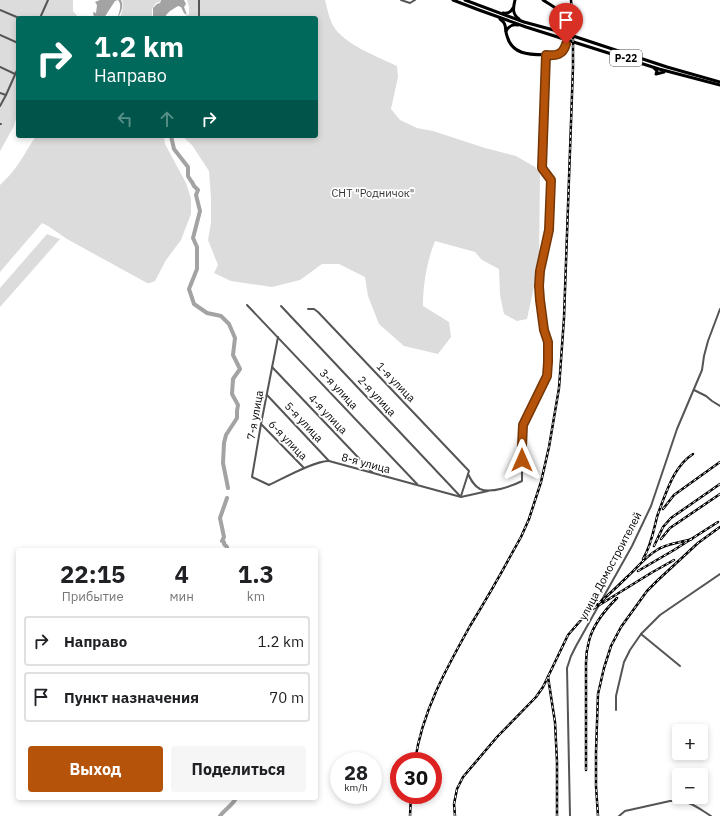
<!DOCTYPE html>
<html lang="ru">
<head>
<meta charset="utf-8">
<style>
	body { margin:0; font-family:"IBM Plex Sans",sans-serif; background:#f6f6f6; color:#202124; height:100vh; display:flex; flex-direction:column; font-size:15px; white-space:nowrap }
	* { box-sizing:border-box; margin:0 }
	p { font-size:13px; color:#757577 }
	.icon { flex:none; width:22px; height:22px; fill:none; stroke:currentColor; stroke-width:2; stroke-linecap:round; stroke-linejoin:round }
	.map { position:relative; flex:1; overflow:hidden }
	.details { position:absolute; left:16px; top:548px; width:302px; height:252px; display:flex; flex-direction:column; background:#fff; border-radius:4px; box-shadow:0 2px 6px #0003 }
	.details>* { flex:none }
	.hud { position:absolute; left:16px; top:16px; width:302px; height:122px; border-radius:4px; box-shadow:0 2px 6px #0003; background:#00695c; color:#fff; overflow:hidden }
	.buttons { position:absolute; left:672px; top:724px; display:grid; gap:8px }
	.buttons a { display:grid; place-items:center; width:36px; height:36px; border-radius:4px; background:#fff; box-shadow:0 2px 6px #0003; font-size:20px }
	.speed { position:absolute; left:330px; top:752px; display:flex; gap:8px; font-size:20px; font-weight:700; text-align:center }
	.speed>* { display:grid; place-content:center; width:52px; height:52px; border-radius:50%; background:#fff; box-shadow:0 2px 6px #0003; line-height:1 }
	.speed small { font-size:10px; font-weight:400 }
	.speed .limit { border:6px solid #d22; background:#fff; color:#111 }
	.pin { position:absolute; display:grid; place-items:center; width:34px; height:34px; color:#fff; margin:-41px -17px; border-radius:50% 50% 50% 0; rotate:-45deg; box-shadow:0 0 4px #0007 }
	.pin .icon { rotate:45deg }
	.me { position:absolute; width:44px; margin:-22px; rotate:0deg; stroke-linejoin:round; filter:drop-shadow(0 0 3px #0008) }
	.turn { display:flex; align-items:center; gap:14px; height:84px; padding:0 12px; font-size:18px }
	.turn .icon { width:52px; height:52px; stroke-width:2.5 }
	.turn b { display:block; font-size:28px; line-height:34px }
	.lanes { display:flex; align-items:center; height:38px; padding:0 12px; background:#0003; justify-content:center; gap:20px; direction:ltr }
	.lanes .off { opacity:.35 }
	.eta { display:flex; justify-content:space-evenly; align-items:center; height:68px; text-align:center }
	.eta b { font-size:24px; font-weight:700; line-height:28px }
	.primary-button { display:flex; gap:8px; margin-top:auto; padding:8px 12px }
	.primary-button a { flex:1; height:46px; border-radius:4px; background:#b45309; color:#fff; font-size:16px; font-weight:700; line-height:46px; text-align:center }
	.primary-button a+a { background:#f6f6f6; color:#202124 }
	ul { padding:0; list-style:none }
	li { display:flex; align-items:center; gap:12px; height:50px; margin:0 8px 6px; padding:0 4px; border:2px solid #e0e0e0; border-radius:4px }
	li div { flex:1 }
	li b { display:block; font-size:15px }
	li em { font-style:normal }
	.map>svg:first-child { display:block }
</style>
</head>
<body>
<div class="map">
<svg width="720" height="816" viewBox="0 0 720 816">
	<rect width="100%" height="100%" fill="#fff"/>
	<!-- green -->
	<g fill="#dcdcdc">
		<path d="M 0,0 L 73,0 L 73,11 L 79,18 L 18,18 L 18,110 L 14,126 L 0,151 Z"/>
		<path d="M 122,0 L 160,0 L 160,2 L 156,3 L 152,9 L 152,18 L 120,18 C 122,12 124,6 122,0 Z"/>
		<path d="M 187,0 L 325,0 C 327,8 330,23 336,30 C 349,46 378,57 397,66 L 398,77 L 391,109 L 400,120 L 417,128 L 433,131 L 485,148 L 516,156 L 535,167 L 540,174 L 539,263 L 527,319 L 517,321 L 504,314 L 500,295 L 499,269 L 482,260 L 475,252 L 435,241 C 427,261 423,284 423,306 L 449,322 L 451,337 L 438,354 L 404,346 L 379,324 L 368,296 L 365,277 L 339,264 L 322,264 L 300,280 L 272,287 L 231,281 L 214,273 L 218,265 L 208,240 L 211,223 L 211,198 L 209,171 L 192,145 L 182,136 L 316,136 L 316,18 L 183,18 L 189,14 L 189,7 Z"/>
		<path d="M 36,136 L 164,136 L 165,144 L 186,183 L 191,199 L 191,214 L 181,240 L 166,260 L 155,281 L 150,283 L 147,283 L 67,239 L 48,226 L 42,223 L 0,272 L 0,185 C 6,179 12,173 17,166 C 24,156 29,146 36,136 Z"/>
		<path d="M 47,234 L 60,239 L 0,307 L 0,288 Z"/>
	</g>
	<!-- water -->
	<g fill="#a3a3a3">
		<path d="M 100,0 L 121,0 C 124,6 121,12 118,18 C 118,13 123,6 118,0 L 115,1 L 104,18 L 94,18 L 93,12 L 96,13 L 97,5 L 95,2 Z"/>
		<path d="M 161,0 L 184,0 L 186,4 L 184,7 L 187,15 L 184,13 L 181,7 L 178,6 L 170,11 L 166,15 L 166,18 L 153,18 L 153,8 L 157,4 L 160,3 Z"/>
	</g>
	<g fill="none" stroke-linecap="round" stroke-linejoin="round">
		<!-- river -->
		<g stroke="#a3a3a3" stroke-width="4">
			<path d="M 171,136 L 174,149 L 188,167 L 188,176 L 191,181 L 192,182 L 194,186 L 198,190 L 196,195 L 200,211 L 193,238 L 197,247 L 197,269 L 189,289 L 194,304 L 207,313 L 221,316 L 229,324 L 235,338 L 233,355 L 240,369 L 233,379 L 232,394 L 238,405 L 237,411 L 237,418 L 226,435 L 224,443 L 223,463 L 228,488"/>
			<path d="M 227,550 L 227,547 L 224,544 L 224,542 L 222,541 L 224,537 L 220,518 L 227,498"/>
			<path d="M 220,816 C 225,809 232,806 236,798"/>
		</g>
		<!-- minor -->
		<g stroke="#555" stroke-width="2">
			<path d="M 199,0 L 199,18"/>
			<path d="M 401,0 L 410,3 L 415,0"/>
			<path d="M 0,10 L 19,18"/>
			<path d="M 40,18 L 48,0"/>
			<path d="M 0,35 L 18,43"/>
			<path d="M 0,67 L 15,74"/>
			<path d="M 0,93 L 6,95"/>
			<path d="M 0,106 L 6,95 L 18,68"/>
			<path d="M 0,124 L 1,124"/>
			<path d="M 247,305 L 417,484"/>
			<path d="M 281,306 L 460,496"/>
			<path d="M 308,309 L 314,309 L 318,312 L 469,471 L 461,496"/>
			<path d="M 278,337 L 261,424 L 252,477 L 269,485 C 282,479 316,460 329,461 L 461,497 L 488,491"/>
			<path d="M 272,367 L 372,472"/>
			<path d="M 694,390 L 706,396 L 712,401 L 720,406"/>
			<path d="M 267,395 L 329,461"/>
			<path d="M 261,424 L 304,468"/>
			<path d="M 468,474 C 471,480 474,486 480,489 C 491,494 512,486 522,481 L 522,446 L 523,425 L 547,376 L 548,362 L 548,342 L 544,330 L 540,300 L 539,286 L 540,271 L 543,251 L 549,230 L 551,180 L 542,168 L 546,55"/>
			<path d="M 641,634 L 680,666"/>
			<path d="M 616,710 L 616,696 L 624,662 L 630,650 L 641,634 L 660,615 L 720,574"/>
			<path d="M 570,816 L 567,668 L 571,656 L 576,646 L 632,546 L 651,506 L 677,429 L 702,370 L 704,356 L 708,341 L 720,309"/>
			<path d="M 619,816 L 625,811 L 670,801 C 690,800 695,806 711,816"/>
		</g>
		<!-- trunk -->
		<g stroke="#000" stroke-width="3">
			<path d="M 453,0 L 479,10 L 526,27 L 659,69 L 720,85"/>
			<path d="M 465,0 L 524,22 L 561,32 L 667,67 L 720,82"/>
			<path d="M 515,0 C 513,8 512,14 519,19"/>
			<path d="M 503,13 C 507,14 511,12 513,8"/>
			<path d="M 500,19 C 508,25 504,28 507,36 C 513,58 535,54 554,55 C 558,55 562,53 564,49 C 568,43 567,21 563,15 C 559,9 549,4 543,0"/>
			<path d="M 506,31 C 509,26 512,24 518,25"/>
			<path d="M 654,68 L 657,71 L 656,74 L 664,72"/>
		</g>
		<!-- rail casing -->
		<g stroke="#000" stroke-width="2.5">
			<g id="rail">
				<path d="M 663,509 L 674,495 L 720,462"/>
				<path d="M 661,539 L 670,528 L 720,494"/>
				<path d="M 654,546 L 663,527 L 671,518 L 720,484"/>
				<path d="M 643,559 C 650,548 653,534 656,521 C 657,515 660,509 662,503 C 669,485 676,465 693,454"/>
				<path d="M 674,560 L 651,573 L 588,612 C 602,601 615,589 627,577 C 637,568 645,557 657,550 C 667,543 680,543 692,539"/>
				<path d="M 638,571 L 674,550 L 718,522"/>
				<path d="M 548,678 L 548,677 L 555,722 L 557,762 L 557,816"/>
				<path d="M 415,761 C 422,712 446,669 470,626 C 484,603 498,579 511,555 L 521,537 L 529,519 L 541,482 L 549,447 L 559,388 L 564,318 L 573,67 L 573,29 L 571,0"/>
				<path d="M 586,770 L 586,663 C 586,655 587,648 589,641 C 593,624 605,610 617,598"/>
				<path d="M 410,816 L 411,795"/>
				<path d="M 455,816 L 454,804 L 457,789 L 463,777 L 497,737 L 536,697 L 543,687 L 568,635 L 588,612"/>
				<path d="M 598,816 L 596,786 L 596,752 L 598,694 L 604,668 L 611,646 L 621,627 L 647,591 L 658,580 L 698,543 L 720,527"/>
			</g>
		</g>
		<!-- rail -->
		<use href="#rail" stroke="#fff" stroke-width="1" stroke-dasharray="3" stroke-linecap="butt"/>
	</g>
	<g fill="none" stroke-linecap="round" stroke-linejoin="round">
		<!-- route casing -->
		<g stroke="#753606" stroke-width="10">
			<path id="route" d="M 522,460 L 522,446 L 523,425 L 547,376 L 548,362 L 548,342 L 544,330 L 540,300 L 539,286 L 540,271 L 549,230 L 551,180 L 542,168 L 546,55 C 556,56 563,55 566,44"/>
		</g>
		<!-- route -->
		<use href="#route" stroke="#b45309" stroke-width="7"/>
	</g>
	<g text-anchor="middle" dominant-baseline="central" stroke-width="3.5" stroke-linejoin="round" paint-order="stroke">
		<!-- shield labels -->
		<rect fill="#fff" stroke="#4c4c4c" stroke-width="1" x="610" y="50" width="32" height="16" rx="3"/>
		<g font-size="10" font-weight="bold" fill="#000">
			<text x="626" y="58">Р-22</text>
		</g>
		<!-- park labels -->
		<g font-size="11" fill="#333" stroke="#fff">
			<text x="373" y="193">СНТ "Родничок"</text>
		</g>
		<!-- street labels -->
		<g font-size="11" fill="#000" stroke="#fff">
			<text transform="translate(396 382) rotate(46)">1-я улица</text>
			<text transform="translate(339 389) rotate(47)">3-я улица</text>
			<text transform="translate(377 396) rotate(47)">2-я улица</text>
			<text transform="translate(328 414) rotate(46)">4-я улица</text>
			<text transform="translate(255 415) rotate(-80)">7-я улица</text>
			<text transform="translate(304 422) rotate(47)">5-я улица</text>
			<text transform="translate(288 440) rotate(46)">6-я улица</text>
			<text transform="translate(366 463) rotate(15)">8-я улица</text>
			<text transform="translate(610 566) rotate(-62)">улица Домостроителей</text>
		</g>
	</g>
</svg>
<div class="buttons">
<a>+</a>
<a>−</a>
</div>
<div class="speed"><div>28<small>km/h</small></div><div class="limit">30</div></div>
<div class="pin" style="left:566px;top:44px;background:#d93025"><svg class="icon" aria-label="arrive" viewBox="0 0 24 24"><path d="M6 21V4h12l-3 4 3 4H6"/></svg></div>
<svg class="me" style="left:522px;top:460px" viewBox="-20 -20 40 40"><path d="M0-17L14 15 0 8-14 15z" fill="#b45309" stroke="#fff" stroke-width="4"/></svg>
<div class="hud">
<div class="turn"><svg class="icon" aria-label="right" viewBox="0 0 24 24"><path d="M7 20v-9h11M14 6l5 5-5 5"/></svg><div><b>1.2 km</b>Направо</div></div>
<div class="lanes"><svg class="icon off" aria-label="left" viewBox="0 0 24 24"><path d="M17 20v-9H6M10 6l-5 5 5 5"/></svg><svg class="icon off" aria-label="ahead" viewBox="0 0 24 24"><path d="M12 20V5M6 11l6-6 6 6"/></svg><svg class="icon" aria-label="right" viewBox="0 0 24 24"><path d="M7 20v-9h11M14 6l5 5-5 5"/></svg></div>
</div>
<section class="details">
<div class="eta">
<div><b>22:15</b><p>Прибытие</p></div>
<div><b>4</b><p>мин</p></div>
<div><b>1.3</b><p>km</p></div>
</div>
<ul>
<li><svg class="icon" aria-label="right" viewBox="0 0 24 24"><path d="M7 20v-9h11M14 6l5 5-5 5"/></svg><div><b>Направо</b></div><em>1.2 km</em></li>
<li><svg class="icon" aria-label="arrive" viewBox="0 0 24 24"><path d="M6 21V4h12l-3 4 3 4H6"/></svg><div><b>Пункт назначения</b></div><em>70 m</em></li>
</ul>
<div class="primary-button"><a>Выход</a><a>Поделиться</a></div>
</section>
</div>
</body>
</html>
